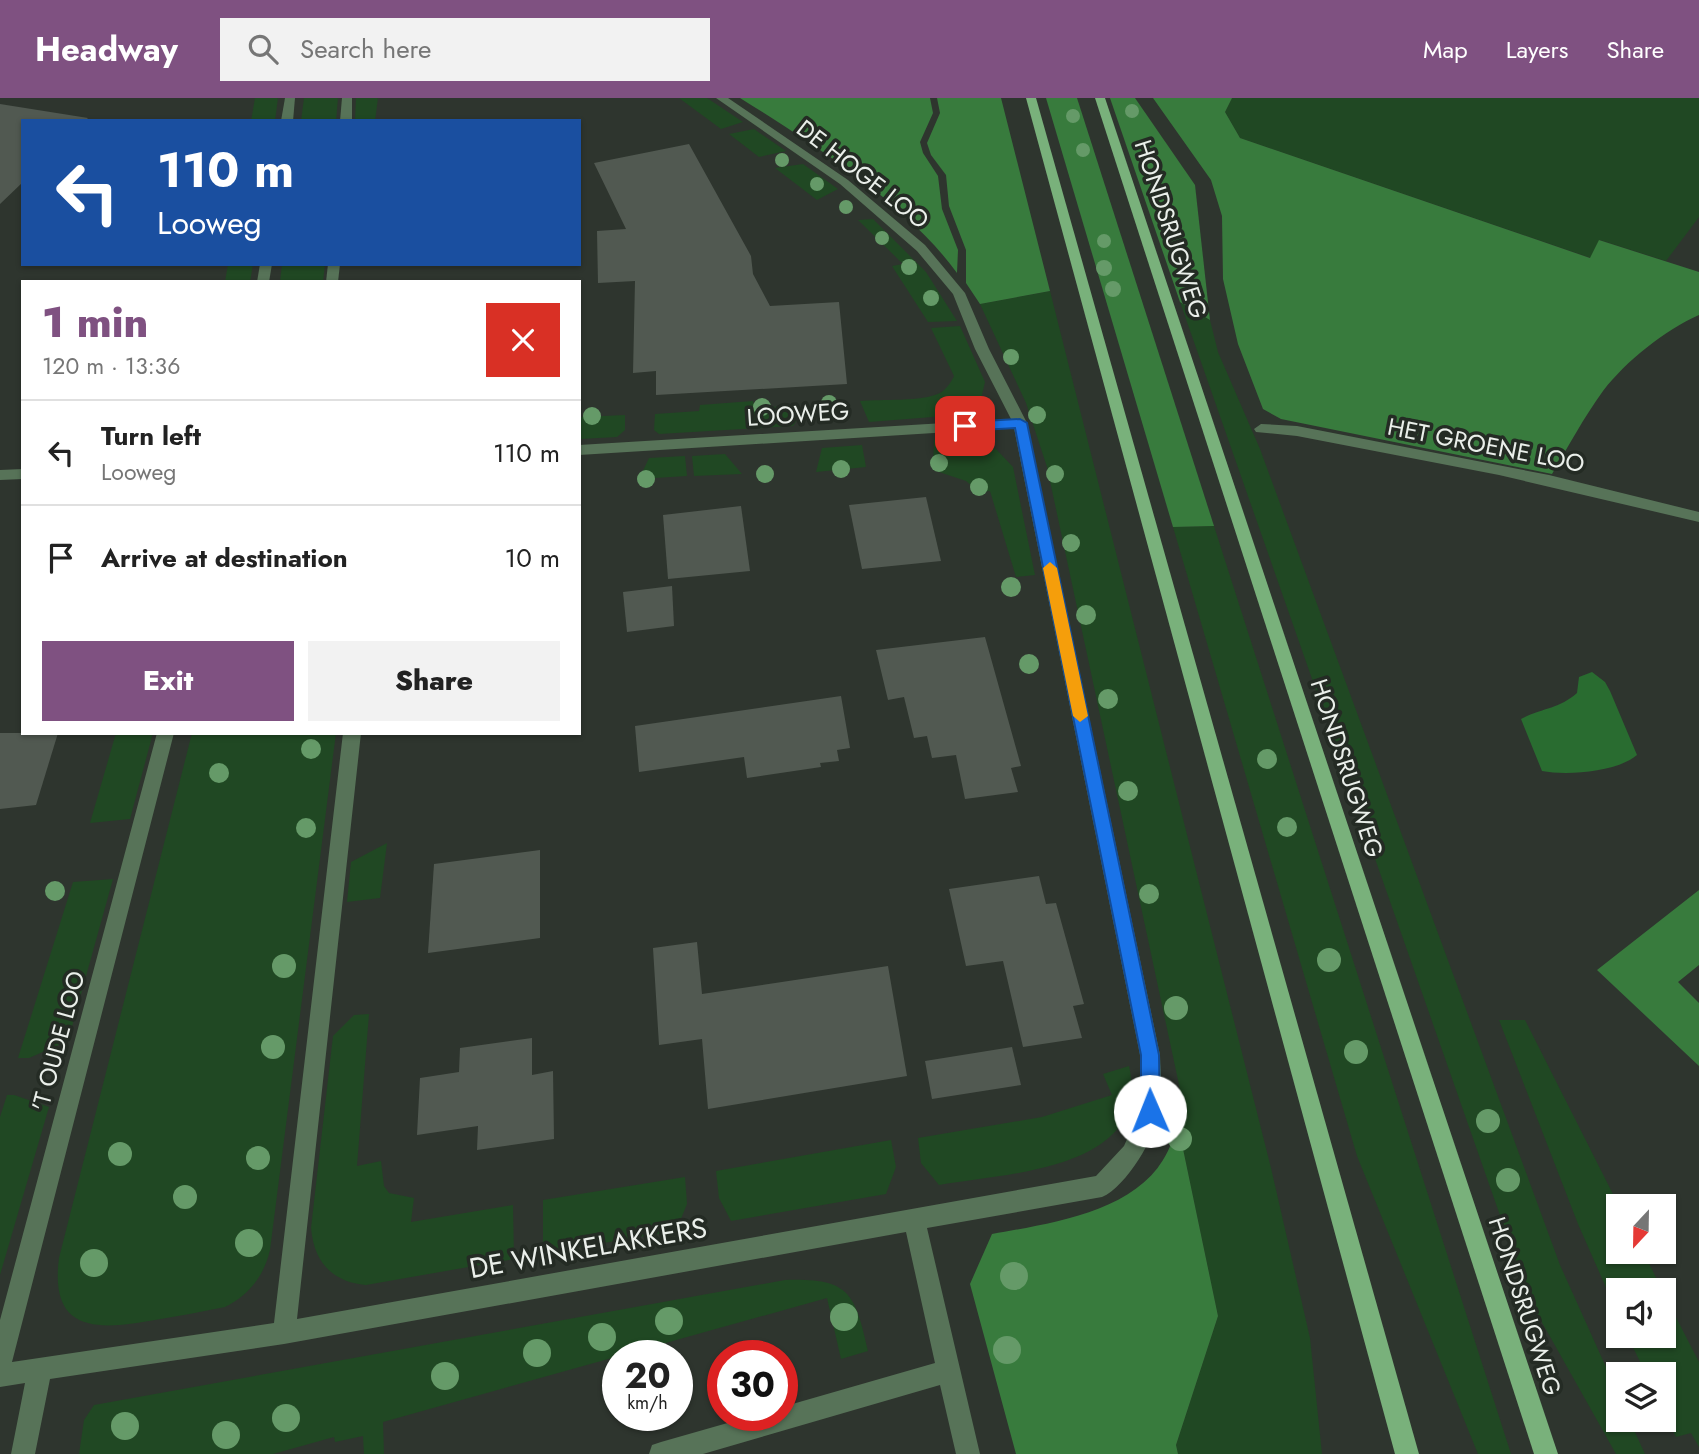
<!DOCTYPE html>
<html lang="en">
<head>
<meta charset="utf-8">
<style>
	body { margin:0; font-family:Jost,sans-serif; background:#f2f2f2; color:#222; height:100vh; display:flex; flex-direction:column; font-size:26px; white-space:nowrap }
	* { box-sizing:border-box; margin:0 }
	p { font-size:23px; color:#767676 }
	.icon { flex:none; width:38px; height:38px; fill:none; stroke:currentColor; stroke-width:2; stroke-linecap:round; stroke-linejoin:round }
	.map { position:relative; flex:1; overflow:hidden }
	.panel { position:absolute; left:21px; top:182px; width:560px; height:455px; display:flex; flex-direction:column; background:#fff; border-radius:0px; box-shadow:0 2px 5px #0004 }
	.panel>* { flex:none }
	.top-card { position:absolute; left:21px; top:21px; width:560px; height:147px; border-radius:0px; box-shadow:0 2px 5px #0004; background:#1a4fa0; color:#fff; overflow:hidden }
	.needle { width:46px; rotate:202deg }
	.controls { position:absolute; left:1606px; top:1096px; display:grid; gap:14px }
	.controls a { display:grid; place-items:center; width:70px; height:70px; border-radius:0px; background:#fff; box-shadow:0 2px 5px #0004; font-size:35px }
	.speed { position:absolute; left:602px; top:1242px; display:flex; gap:14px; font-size:35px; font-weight:700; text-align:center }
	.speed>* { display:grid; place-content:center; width:91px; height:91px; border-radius:50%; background:#fff; box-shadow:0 2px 5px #0004; line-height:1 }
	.speed small { font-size:18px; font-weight:400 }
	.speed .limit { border:10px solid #d22; background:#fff; color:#111 }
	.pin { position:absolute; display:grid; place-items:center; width:60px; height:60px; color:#fff; margin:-30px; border-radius:14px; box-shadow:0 4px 10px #0006 }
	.me { position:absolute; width:77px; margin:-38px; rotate:359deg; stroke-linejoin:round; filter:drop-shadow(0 0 5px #0008) }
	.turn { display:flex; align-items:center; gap:24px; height:147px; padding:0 21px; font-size:32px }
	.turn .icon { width:91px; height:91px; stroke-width:2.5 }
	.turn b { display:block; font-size:49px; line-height:60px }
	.round { display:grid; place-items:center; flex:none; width:74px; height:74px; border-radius:0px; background:#f2f2f2 }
	.headline { display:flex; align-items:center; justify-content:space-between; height:119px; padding:0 21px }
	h1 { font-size:42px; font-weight:800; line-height:52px; color:#7f5181 }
	.primary-button { display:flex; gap:14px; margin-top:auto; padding:14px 21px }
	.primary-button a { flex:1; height:80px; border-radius:0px; background:#7f5181; color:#fff; font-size:28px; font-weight:800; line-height:80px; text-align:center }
	.primary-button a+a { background:#f2f2f2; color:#222 }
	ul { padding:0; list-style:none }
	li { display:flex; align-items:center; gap:21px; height:105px; padding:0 21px; border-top:2px solid #e0e0e0 }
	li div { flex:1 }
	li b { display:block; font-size:26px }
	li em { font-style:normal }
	header { display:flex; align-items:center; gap:42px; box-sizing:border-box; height:98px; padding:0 35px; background:#7f5181; color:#fff }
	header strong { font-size:33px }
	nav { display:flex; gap:38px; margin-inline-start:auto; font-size:24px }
	.search { width:490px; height:63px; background:#f2f2f2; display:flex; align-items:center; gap:18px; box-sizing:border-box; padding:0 24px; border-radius:0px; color:#767676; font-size:26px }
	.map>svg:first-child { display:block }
</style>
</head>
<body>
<header>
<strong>Headway</strong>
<div class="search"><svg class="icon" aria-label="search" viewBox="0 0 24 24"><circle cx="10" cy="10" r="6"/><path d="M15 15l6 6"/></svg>Search here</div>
<nav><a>Map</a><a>Layers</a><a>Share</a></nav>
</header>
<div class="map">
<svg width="1699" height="1356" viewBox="0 0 1699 1356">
	<rect width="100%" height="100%" fill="#2e352e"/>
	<!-- green -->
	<g fill="#204823">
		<path d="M 255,0 L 278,0 L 275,23 L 251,23 Z"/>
		<path d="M 304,0 L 338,0 L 336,23 L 301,23 Z"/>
		<path d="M 356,0 L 378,0 L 375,23 L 355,23 Z"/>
		<path d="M 679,0 L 707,0 L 743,24 L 721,31 Z"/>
		<path d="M 1232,0 L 1699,0 L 1699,119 L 1666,163 L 1600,142 L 1591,160 L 1240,40 L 1225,14 Z"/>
		<path d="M 754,31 L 786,53 L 759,59 L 729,36 Z"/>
		<path d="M 803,66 L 838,91 L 817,102 L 775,70 Z"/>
		<path d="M 873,121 L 926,174 L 957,223 L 928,224 L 892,168 L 903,166 L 858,122 Z"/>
		<path d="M 228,166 L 253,166 L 250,184 L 225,184 Z"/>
		<path d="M 282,166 L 325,166 L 323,184 L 280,184 Z"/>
		<path d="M 1050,193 L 1271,1070 L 1310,1240 L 1322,1356 L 1178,1356 L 1176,1347 L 1218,1218 L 1178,1027 L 1181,996 L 1047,369 L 1026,305 L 980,206 Z"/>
		<path d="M 1180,204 L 1210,222 L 1218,254 L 1260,351 L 1560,1167 L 1619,1298 L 1619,1321 L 1629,1321 L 1645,1356 L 1616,1356 L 1530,1203 Z"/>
		<path d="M 960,228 L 985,284 L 981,301 L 958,317 L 869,324 L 860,303 C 881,301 922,304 940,295 C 946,292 952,283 954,278 L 931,230 Z"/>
		<path d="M 753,303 L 755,310 L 799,307 L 800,317 L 793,328 L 659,336 L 654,332 L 655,316 L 699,313 L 700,307 Z"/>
		<path d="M 625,317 L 625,332 L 617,339 L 580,341 L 581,319 Z"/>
		<path d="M 963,341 L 996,351 L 1013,369 L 1035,477 L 1016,479 L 990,393 L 979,394 L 966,383 L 933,372 L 934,342 Z"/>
		<path d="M 862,347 L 866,369 L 816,374 L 822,350 Z"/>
		<path d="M 725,356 L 742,376 L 694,378 L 692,358 Z"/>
		<path d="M 685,358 L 687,378 L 639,381 L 649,360 Z"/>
		<path d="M 1214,428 L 1511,1356 L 1478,1356 L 1357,1058 L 1173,429 Z"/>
		<path d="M 116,635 L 153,635 L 130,721 L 90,725 Z"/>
		<path d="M 192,635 L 336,635 L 270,1152 C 264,1178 249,1197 225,1209 C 201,1214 178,1218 155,1222 C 99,1232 49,1236 59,1160 Z"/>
		<path d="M 387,745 L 380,800 L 347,804 L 351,764 Z"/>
		<path d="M 113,781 L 68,943 L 29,960 L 18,960 L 73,784 Z"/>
		<path d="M 369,916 L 357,1068 L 381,1063 L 384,1088 L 389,1095 L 414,1100 L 411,1124 L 513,1107 L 514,1161 L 366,1187 C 332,1184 314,1164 311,1130 L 333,938 L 354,917 Z"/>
		<path d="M 1499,922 L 1525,922 L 1619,1108 L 1619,1153 L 1643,1153 L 1662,1192 L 1619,1192 L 1619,1219 L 1578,1126 Z"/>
		<path d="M 1129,968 C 1153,1072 1008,1075 939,1087 L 921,1065 L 918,1040 L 1042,1019 L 1112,997 L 1103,976 Z"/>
		<path d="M 7,997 L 14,997 L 49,1009 L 0,1177 L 0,1019 Z"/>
		<path d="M 891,1042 L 896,1069 L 886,1096 L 731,1123 L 719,1100 L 716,1073 Z"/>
		<path d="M 685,1079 L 687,1106 L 676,1133 L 543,1155 L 543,1102 Z"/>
		<path d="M 785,1182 C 849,1180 855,1194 868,1253 L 841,1261 L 827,1200 L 383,1324 L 384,1356 L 364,1356 L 363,1338 L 335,1344 L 334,1339 L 273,1356 L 79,1356 L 84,1322 L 94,1307 Z"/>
		<path d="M 1664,1196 L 1699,1264 L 1699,1349 L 1691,1335 L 1676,1339 L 1664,1314 L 1664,1276 L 1646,1276 L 1627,1237 L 1664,1237 Z"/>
	</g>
	<!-- forest -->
	<g fill="#387b3d">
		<path d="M 740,0 L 930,0 L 933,15 L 920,44 L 923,55 L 938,78 L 942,111 L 958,152 L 957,175 C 907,106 812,45 740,0 Z"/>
		<path d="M 937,0 L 1001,0 L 1050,193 L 980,206 L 966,185 L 966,152 L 949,108 L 946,77 L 931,57 L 927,45 L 940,15 Z"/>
		<path d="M 1046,0 L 1077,0 L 1214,428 L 1173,429 Z"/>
		<path d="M 1110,0 L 1135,0 L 1195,87 L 1210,222 L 1180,204 Z"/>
		<path d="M 1153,0 L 1232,0 L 1225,14 L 1240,40 L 1590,160 L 1599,142 L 1699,174 L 1699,217 C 1665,232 1626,263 1603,293 C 1584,319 1568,349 1552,376 L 1281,321 L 1263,311 L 1238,246 L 1223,181 L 1222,118 L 1211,82 Z"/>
		<path d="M 1699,792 L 1699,867 L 1678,884 L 1699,905 L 1699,968 L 1597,872 Z"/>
		<path d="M 1178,1027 L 1218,1218 L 1176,1347 L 1178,1356 L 1016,1356 L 970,1186 L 992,1136 C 1047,1126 1131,1115 1163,1062 C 1170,1051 1174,1038 1178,1027 Z"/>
	</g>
	<!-- water -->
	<path fill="#296c30" d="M 1592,574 L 1605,584 L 1610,593 L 1637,657 C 1617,674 1567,678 1542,673 L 1521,621 C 1542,610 1559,611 1577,595 L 1579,579 Z"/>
	<!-- building -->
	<g fill="#515951">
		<path d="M 0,6 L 88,20 L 85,23 L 23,23 L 23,84 L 0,106 Z"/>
		<path d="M 689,46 L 751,158 L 753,176 L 770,208 L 839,204 L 847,286 L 656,297 L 656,273 L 633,275 L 635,183 L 598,185 L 597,133 L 626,131 L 594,65 Z"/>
		<path d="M 926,399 L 941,463 L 862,471 L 849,407 Z"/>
		<path d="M 741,408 L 750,473 L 668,481 L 663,417 Z"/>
		<path d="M 672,488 L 674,528 L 627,534 L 623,494 Z"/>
		<path d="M 985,539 L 1021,668 L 1011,670 L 1018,694 L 965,701 L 956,657 L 932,660 L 927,638 L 914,640 L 904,599 L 888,602 L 876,552 Z"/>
		<path d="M 841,598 L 850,650 L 837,652 L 839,663 L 820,665 L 821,669 L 747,680 L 744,659 L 639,674 L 635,628 Z"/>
		<path d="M 0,635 L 58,635 L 36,707 L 0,711 Z"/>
		<path d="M 540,752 L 540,840 L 428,855 L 434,766 Z"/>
		<path d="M 1039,778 L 1046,806 L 1056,805 L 1084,906 L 1073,908 L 1082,940 L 1023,949 L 1003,863 L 966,868 L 949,791 Z"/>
		<path d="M 697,844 L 702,896 L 888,868 L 907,978 L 708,1011 L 702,941 L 659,947 L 653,850 Z"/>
		<path d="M 532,940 L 532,977 L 553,973 L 554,1041 L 477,1052 L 478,1028 L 417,1037 L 420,980 L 459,974 L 460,950 Z"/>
		<path d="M 1012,949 L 1021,987 L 932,1001 L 925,963 Z"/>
	</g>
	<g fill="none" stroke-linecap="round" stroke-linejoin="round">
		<!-- minor -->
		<g fill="#577358" fill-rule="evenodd">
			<path d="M 285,0 L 295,0 L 293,23 L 281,23 Z"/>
			<path d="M 342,0 L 352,0 L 352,23 L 340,23 Z"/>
			<path d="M 716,0 L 728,0 L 848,82 L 925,147 L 965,195 L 989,251 L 1027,325 L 1160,957 C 1160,974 1164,996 1160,1013 C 1156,1038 1126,1089 1102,1099 L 927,1130 L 980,1356 L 956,1356 L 940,1287 L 703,1356 L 649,1356 L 652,1347 L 661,1344 L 752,1318 L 782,1318 L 782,1309 L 935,1265 L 906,1134 L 284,1246 L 50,1281 L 35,1356 L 11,1356 L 25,1285 L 0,1289 L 0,1222 L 157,635 L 174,635 L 12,1264 L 274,1225 L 343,635 L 361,635 L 297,1221 L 1096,1078 L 1124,1048 L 1140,1012 L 1140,957 L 1014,330 L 579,357 L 579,347 L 1011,321 L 975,251 L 953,196 L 917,153 L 840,86 Z"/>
			<path d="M 260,166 L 272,166 L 269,184 L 257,184 Z"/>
			<path d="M 328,166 L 340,166 L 338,184 L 326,184 Z"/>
			<path d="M 1261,326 L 1297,328 L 1549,377 L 1699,414 L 1699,424 L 1499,377 L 1297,338 L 1256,334 L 1254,331 Z"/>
			<path d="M 23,371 L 23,381 L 0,382 L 0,372 Z"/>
		</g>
		<!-- major -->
		<g fill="#79b17b" fill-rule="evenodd">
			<path d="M 1026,0 L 1036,0 L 1419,1356 L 1395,1356 Z"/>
			<path d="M 1095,0 L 1105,0 L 1558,1356 L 1534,1356 Z"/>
		</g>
	</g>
	<!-- trees -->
	<g fill="#659a68">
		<circle cx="1132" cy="13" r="7"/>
		<circle cx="1073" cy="18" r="7"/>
		<circle cx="1083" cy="52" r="7"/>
		<circle cx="782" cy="62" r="7"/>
		<circle cx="817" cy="86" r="7"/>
		<circle cx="846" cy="109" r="7"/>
		<circle cx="882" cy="140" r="7"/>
		<circle cx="1104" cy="143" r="7"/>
		<circle cx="909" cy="169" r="8"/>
		<circle cx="1104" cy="170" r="8"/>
		<circle cx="1113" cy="191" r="8"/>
		<circle cx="931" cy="200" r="8"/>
		<circle cx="1011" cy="259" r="8"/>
		<circle cx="829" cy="305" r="8"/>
		<circle cx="762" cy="309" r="9"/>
		<circle cx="1037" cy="317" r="9"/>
		<circle cx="592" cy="318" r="9"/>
		<circle cx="939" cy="365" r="9"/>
		<circle cx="841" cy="371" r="9"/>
		<circle cx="765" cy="376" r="9"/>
		<circle cx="1055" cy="376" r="9"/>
		<circle cx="646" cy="381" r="9"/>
		<circle cx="979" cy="389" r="9"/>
		<circle cx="1071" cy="445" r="9"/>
		<circle cx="1011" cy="489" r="10"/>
		<circle cx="1086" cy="517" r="10"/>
		<circle cx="1029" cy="566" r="10"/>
		<circle cx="1108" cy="601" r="10"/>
		<circle cx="311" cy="651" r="10"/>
		<circle cx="1267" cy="661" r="10"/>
		<circle cx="219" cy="675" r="10"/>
		<circle cx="1128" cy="693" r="10"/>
		<circle cx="1287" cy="729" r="10"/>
		<circle cx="306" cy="730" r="10"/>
		<circle cx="55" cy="793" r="10"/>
		<circle cx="1149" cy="796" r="10"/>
		<circle cx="1329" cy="862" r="12"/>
		<circle cx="284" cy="868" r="12"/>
		<circle cx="1176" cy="910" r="12"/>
		<circle cx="273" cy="949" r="12"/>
		<circle cx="1356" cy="954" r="12"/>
		<circle cx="1488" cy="1023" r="12"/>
		<circle cx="1180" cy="1041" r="12"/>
		<circle cx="120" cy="1056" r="12"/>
		<circle cx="258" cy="1060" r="12"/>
		<circle cx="1508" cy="1082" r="12"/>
		<circle cx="185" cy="1099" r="12"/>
		<circle cx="249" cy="1145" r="14"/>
		<circle cx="94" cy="1165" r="14"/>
		<circle cx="1014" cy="1178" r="14"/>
		<circle cx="844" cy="1219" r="14"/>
		<circle cx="669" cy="1223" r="14"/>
		<circle cx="602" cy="1239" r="14"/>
		<circle cx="1007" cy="1252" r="14"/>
		<circle cx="537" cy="1255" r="14"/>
		<circle cx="445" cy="1278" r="14"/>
		<circle cx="286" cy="1320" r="14"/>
		<circle cx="125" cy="1328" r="14"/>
		<circle cx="226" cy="1337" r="14"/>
	</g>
	<!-- route -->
	<path fill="#1a73e8" stroke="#114b97" stroke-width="2" d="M 1020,321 L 1027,325 L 1159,957 L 1160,1013 L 1157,1019 L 1150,1022 L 1144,1019 L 1141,1013 L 1141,957 L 1015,330 L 965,333 L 959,328 L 965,324 Z"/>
	<!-- slow -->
	<path fill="#f59e0b" d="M 1050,464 L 1057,470 L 1088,618 L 1080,624 L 1073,618 L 1043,470 Z"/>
	<g text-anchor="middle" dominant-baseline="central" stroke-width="7" stroke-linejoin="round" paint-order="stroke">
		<!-- street labels -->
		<g font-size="24" fill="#eaefea" stroke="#242b24">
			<text transform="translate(863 76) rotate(38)">DE HOGE LOO</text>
			<text transform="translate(1171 131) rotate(72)">HONDSRUGWEG</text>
			<text transform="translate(798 316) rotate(-4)">LOOWEG</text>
			<text transform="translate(1486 347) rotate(11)">HET GROENE LOO</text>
			<text transform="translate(1347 670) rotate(72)">HONDSRUGWEG</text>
			<text transform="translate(58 943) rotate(-75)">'T OUDE LOO</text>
			<text transform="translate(1525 1208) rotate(72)">HONDSRUGWEG</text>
		</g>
		<!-- near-street labels -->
		<g font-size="28" fill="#eaefea" stroke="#242b24">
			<text transform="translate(588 1150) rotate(-10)">DE WINKELAKKERS</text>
		</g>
	</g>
</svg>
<div class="controls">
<a><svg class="needle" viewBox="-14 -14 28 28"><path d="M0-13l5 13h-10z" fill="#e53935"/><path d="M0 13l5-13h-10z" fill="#767676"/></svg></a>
<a><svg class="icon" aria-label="sound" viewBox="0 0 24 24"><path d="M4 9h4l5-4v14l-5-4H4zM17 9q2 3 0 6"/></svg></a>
<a><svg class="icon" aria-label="layers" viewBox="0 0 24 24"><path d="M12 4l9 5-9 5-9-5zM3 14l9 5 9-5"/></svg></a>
</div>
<div class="speed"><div>20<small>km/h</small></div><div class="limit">30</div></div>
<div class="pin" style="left:965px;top:328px;background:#d93025"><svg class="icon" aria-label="arrive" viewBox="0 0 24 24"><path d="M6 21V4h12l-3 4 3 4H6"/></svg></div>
<svg class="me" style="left:1150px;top:1013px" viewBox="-20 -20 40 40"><circle r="19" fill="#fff"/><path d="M0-13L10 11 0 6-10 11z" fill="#1a73e8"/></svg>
<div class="top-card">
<div class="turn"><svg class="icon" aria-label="left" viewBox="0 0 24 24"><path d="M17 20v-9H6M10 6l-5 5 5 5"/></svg><div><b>110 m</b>Looweg</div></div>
</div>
<section class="panel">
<div class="headline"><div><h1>1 min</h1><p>120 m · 13:36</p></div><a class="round" style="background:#d93025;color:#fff"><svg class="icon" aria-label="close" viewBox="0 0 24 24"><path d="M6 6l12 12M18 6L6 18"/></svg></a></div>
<ul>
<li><svg class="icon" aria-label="left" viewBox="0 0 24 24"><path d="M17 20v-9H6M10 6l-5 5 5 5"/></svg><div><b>Turn left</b><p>Looweg</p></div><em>110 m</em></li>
<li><svg class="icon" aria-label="arrive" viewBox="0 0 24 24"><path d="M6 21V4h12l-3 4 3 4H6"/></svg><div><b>Arrive at destination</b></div><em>10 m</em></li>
</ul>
<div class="primary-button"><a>Exit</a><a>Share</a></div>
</section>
</div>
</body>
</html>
